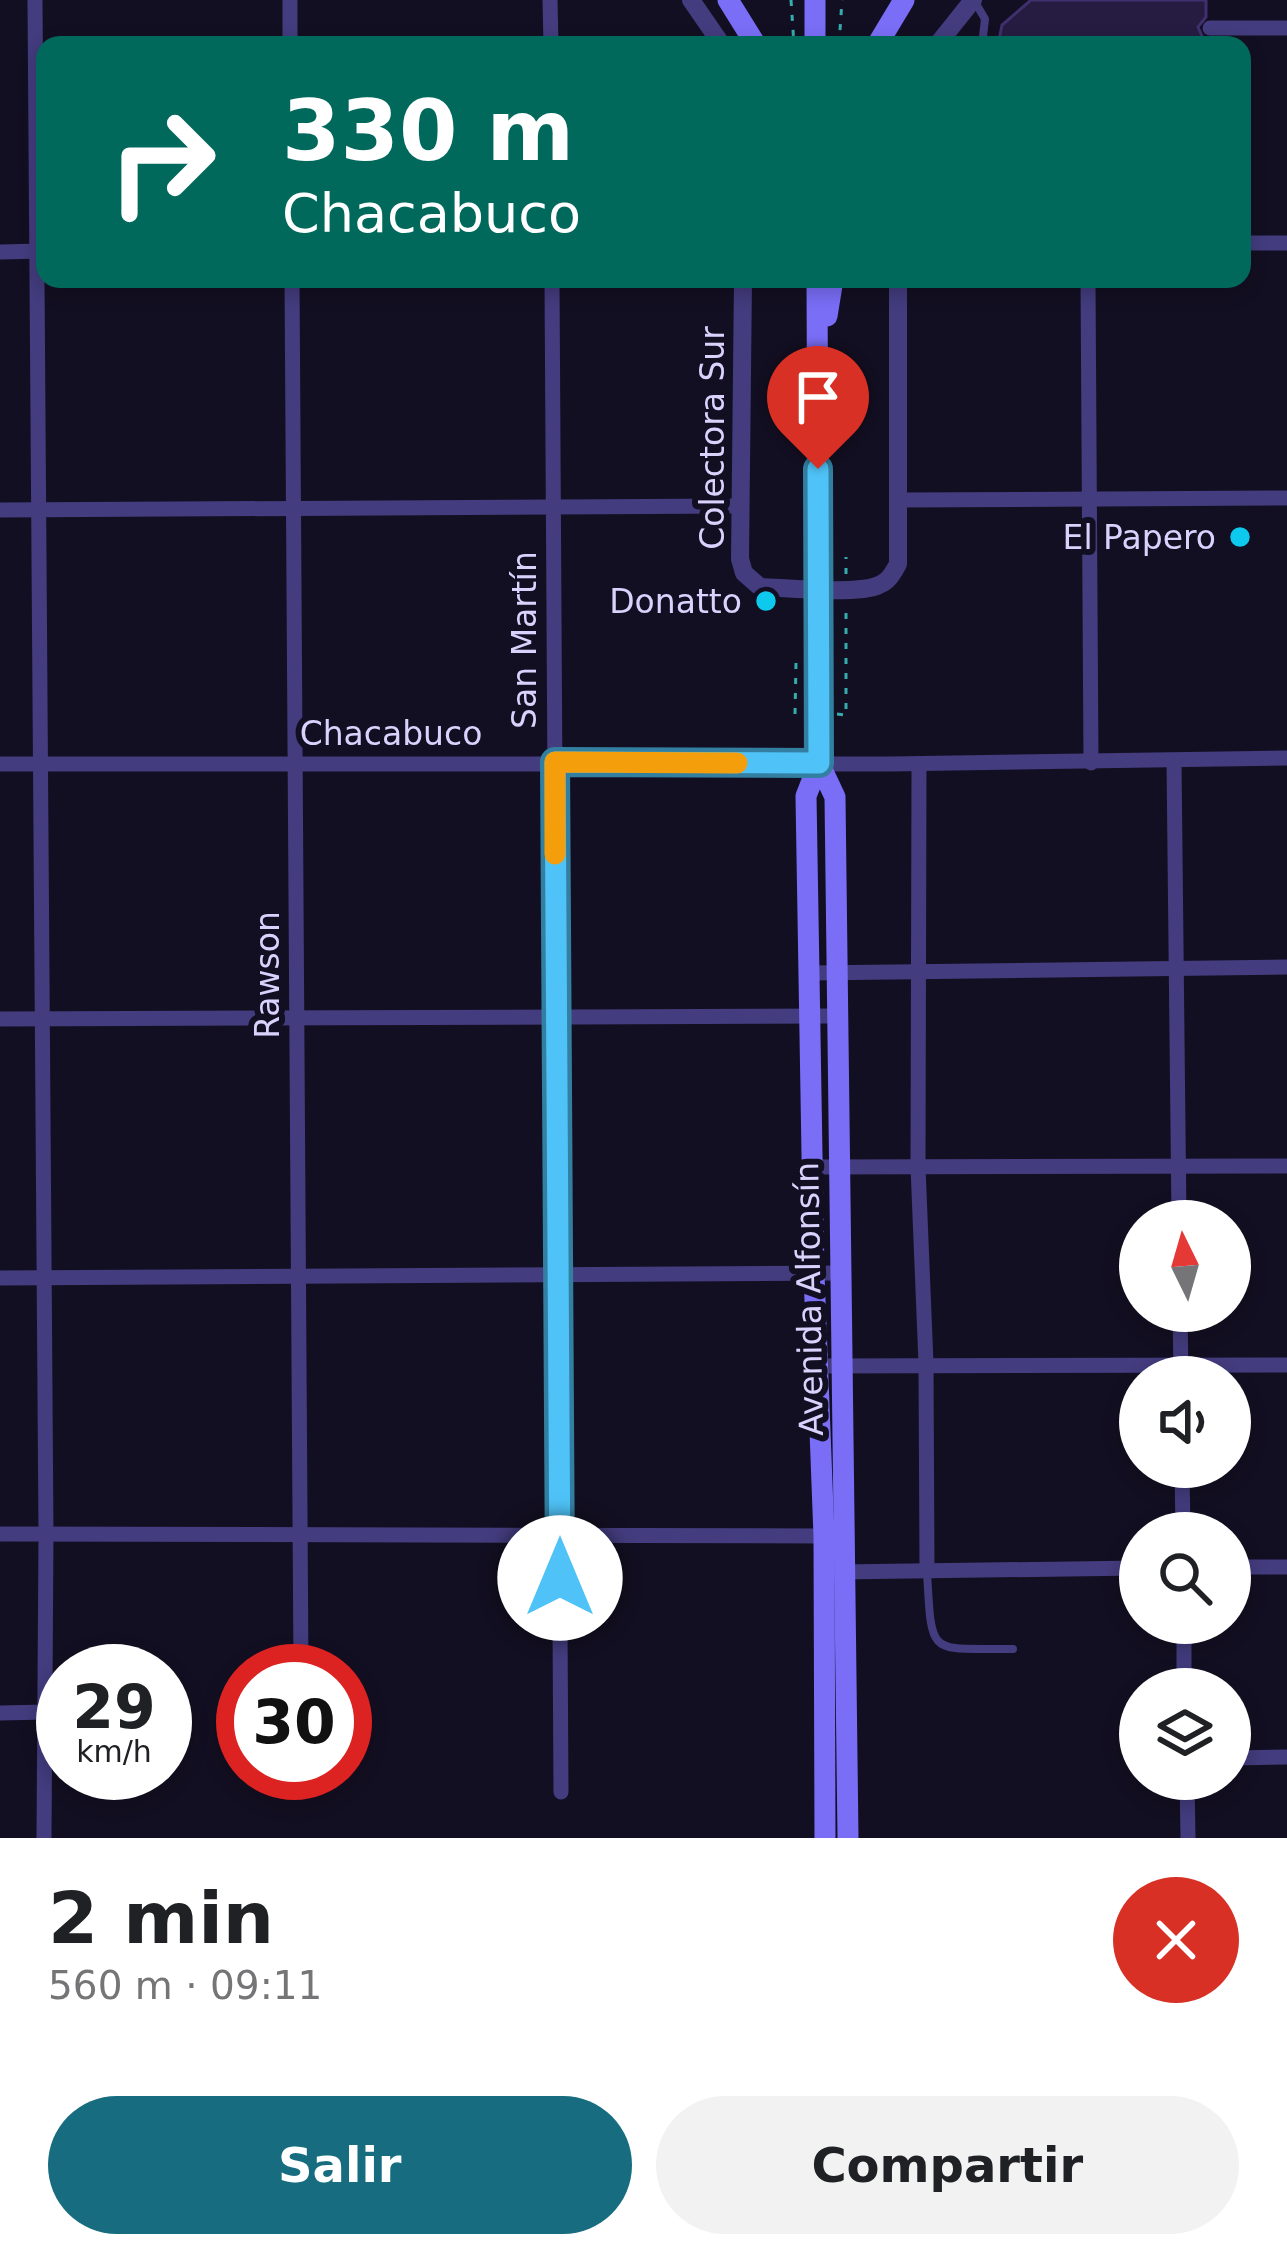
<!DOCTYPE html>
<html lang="es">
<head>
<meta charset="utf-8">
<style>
	body { margin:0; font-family:"DejaVu Sans",sans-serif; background:#f2f2f2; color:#202124; height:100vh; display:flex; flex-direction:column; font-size:45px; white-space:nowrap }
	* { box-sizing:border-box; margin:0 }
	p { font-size:39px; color:#757577 }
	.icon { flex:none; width:66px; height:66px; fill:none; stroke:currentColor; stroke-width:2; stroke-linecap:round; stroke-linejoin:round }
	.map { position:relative; height:1838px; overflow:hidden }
	.drawer { display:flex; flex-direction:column; background:#fff; flex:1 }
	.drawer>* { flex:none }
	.banner { position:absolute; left:36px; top:36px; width:1215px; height:252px; border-radius:24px; box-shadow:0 6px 18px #0003; background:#00695c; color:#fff; overflow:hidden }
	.needle { width:78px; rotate:355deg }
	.fabs { position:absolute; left:1119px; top:1200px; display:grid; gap:24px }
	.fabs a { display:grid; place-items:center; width:132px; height:132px; border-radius:50%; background:#fff; box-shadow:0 6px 18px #0003; font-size:60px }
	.speed { position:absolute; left:36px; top:1644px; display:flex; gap:24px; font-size:60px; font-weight:700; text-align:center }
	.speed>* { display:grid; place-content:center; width:156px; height:156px; border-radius:50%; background:#fff; box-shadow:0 6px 18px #0003; line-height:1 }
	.speed small { font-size:30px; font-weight:400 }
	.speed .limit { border:18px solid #d22; background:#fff; color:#111 }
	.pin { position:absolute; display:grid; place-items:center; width:102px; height:102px; color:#fff; margin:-123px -51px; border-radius:50% 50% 50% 0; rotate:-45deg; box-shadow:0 0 12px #0007 }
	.pin .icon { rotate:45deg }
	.me { position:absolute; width:132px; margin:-66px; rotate:0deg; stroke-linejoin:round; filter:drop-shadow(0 0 9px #0008) }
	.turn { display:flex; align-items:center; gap:42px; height:252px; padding:0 48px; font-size:54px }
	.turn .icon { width:156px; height:156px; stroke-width:2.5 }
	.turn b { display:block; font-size:84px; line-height:102px }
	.round { display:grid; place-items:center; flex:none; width:126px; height:126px; border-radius:63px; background:#f2f2f2 }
	.headline { display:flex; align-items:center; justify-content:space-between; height:204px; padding:0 48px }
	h1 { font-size:72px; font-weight:600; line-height:90px }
	.button { display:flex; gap:24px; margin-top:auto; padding:24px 48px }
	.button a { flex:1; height:138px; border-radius:72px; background:#176d7f; color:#fff; font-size:48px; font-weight:600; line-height:138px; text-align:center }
	.button a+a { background:#f2f2f2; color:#202124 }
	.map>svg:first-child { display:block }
</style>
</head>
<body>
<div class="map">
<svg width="1287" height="1838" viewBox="0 0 1287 1838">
	<rect width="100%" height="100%" fill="#130f22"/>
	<!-- building -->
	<path fill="#261c42" stroke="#3f2f6c" stroke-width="3" d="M 1031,0 L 1206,0 L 1206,17 L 1198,27 L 1206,45 L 998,45 L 1002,25 Z"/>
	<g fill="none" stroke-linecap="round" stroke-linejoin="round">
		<!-- path -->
		<g stroke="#35adae" stroke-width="3" stroke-dasharray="6 9" stroke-linecap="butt">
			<path d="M 791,0 L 794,45"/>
			<path d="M 839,45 L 842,0"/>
			<path d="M 846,574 L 846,557"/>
			<path d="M 796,663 L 795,714 L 802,715"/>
			<path d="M 837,714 L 846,715 L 846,608"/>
		</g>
		<!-- service -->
		<g stroke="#433c7e" stroke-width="8">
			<path d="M 975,2 L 985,19 L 982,45"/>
			<path d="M 927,1572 C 932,1659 928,1648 1013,1649"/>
		</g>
		<!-- minor -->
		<g stroke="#433c7e" stroke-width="15">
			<path d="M 35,0 L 46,1534 L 44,1838"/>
			<path d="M 290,0 L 290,45"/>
			<path d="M 550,0 L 551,45"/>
			<path d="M 1210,28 L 1287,28"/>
			<path d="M 1242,243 L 1287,243"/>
			<path d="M 0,252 L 42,251"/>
			<path d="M 292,279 L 301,1671"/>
			<path d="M 552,279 L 561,1792"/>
			<path d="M 1088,279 L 1091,763"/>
			<path d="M 899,500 L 1287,498"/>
			<path d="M 0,510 L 739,506"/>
			<path d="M 1174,761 L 1179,1221"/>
			<path d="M 0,764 L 889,764 L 1287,758"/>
			<path d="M 919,764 L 918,1167 L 926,1363 L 927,1571"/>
			<path d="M 810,973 L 1287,967"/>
			<path d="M 0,1019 L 838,1016"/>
			<path d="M 813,1167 L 1287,1166"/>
			<path d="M 0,1278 L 840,1273"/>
			<path d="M 1180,1311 L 1181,1374"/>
			<path d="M 819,1366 L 1287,1365"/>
			<path d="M 1182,1467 L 1183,1533"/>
			<path d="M 0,1534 L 824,1536"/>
			<path d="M 1230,1567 L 1287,1567"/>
			<path d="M 839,1572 L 1140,1568"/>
			<path d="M 1184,1623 L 1184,1689"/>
			<path d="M 0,1713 L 46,1712"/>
			<path d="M 1230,1758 L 1287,1757"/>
			<path d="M 1187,1779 L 1188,1838"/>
		</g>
		<!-- tertiary -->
		<g stroke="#433c7e" stroke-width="18">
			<path d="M 691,0 L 722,45"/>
			<path d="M 937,45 L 973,0"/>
			<path d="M 743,279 L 740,559 L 744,573 L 760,587 C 787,588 858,595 879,585 C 889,581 893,573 898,564 L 898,279"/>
		</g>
		<!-- secondary -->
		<g stroke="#7a6ef7" stroke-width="21">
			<path d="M 728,0 L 756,45"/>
			<path d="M 815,0 L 815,45"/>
			<path d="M 877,45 L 904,0"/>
			<path d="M 817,279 L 819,763 L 806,796 L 814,1274 L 824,1536 L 825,1838"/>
			<path d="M 827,316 L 833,279"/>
			<path d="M 819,763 L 835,797 L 848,1838"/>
		</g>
		<!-- path-bridge -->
		<path stroke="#35adae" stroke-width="3" stroke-dasharray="6 9" stroke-linecap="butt" d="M 804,661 L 834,661"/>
	</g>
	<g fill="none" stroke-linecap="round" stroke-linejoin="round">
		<!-- route casing -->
		<g stroke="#337fa1" stroke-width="30">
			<path id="route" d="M 560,1578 L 555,762 L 819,763 L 818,469"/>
		</g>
		<!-- route -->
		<use href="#route" stroke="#4fc3f7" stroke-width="21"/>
		<!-- slow -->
		<path stroke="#f59e0b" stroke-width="21" d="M 555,854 L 555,762 L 737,763"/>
	</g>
	<!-- markers -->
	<g fill="#0dc9ee" stroke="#130f22" stroke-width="4.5">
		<circle cx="1240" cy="537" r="12"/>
		<circle cx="766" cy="601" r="12"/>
	</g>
	<g text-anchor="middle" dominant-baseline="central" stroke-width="12" stroke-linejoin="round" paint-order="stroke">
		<!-- street labels -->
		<g font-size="33" fill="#d9d2fd" stroke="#130f22">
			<text transform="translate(712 438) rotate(-90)">Colectora Sur</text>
			<text transform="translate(524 640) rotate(-90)">San Martín</text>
			<text x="391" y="733">Chacabuco</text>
			<text transform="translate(267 975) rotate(-90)">Rawson</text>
			<text transform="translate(809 1299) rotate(-91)">Avenida Alfonsín</text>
		</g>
		<!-- poi labels -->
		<g font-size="33" fill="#d9d2fd" stroke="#130f22" text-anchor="end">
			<text x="1216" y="537">El Papero</text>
			<text x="742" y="601">Donatto</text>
		</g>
	</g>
</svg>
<div class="fabs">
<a><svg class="needle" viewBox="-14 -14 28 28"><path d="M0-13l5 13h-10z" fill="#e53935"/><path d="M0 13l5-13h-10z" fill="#757577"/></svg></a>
<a><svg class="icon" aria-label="sound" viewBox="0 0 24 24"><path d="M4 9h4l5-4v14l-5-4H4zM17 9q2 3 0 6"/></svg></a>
<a><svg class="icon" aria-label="search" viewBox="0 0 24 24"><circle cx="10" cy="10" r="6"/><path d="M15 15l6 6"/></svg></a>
<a><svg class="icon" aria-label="layers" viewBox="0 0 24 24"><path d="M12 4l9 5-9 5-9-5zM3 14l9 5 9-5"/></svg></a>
</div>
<div class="speed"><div>29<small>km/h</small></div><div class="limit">30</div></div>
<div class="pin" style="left:818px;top:469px;background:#d93025"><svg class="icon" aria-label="arrive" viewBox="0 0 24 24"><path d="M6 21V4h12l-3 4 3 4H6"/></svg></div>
<svg class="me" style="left:560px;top:1578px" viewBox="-20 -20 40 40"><circle r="19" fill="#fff"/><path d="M0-13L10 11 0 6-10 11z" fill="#4fc3f7"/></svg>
<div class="banner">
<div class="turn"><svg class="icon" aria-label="right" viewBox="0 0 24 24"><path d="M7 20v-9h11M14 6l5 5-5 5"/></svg><div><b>330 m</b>Chacabuco</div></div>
</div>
</div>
<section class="drawer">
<div class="headline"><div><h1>2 min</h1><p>560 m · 09:11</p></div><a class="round" style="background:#d93025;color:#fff"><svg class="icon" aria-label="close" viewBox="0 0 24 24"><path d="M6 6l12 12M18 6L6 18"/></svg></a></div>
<div class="button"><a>Salir</a><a>Compartir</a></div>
</section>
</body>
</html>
